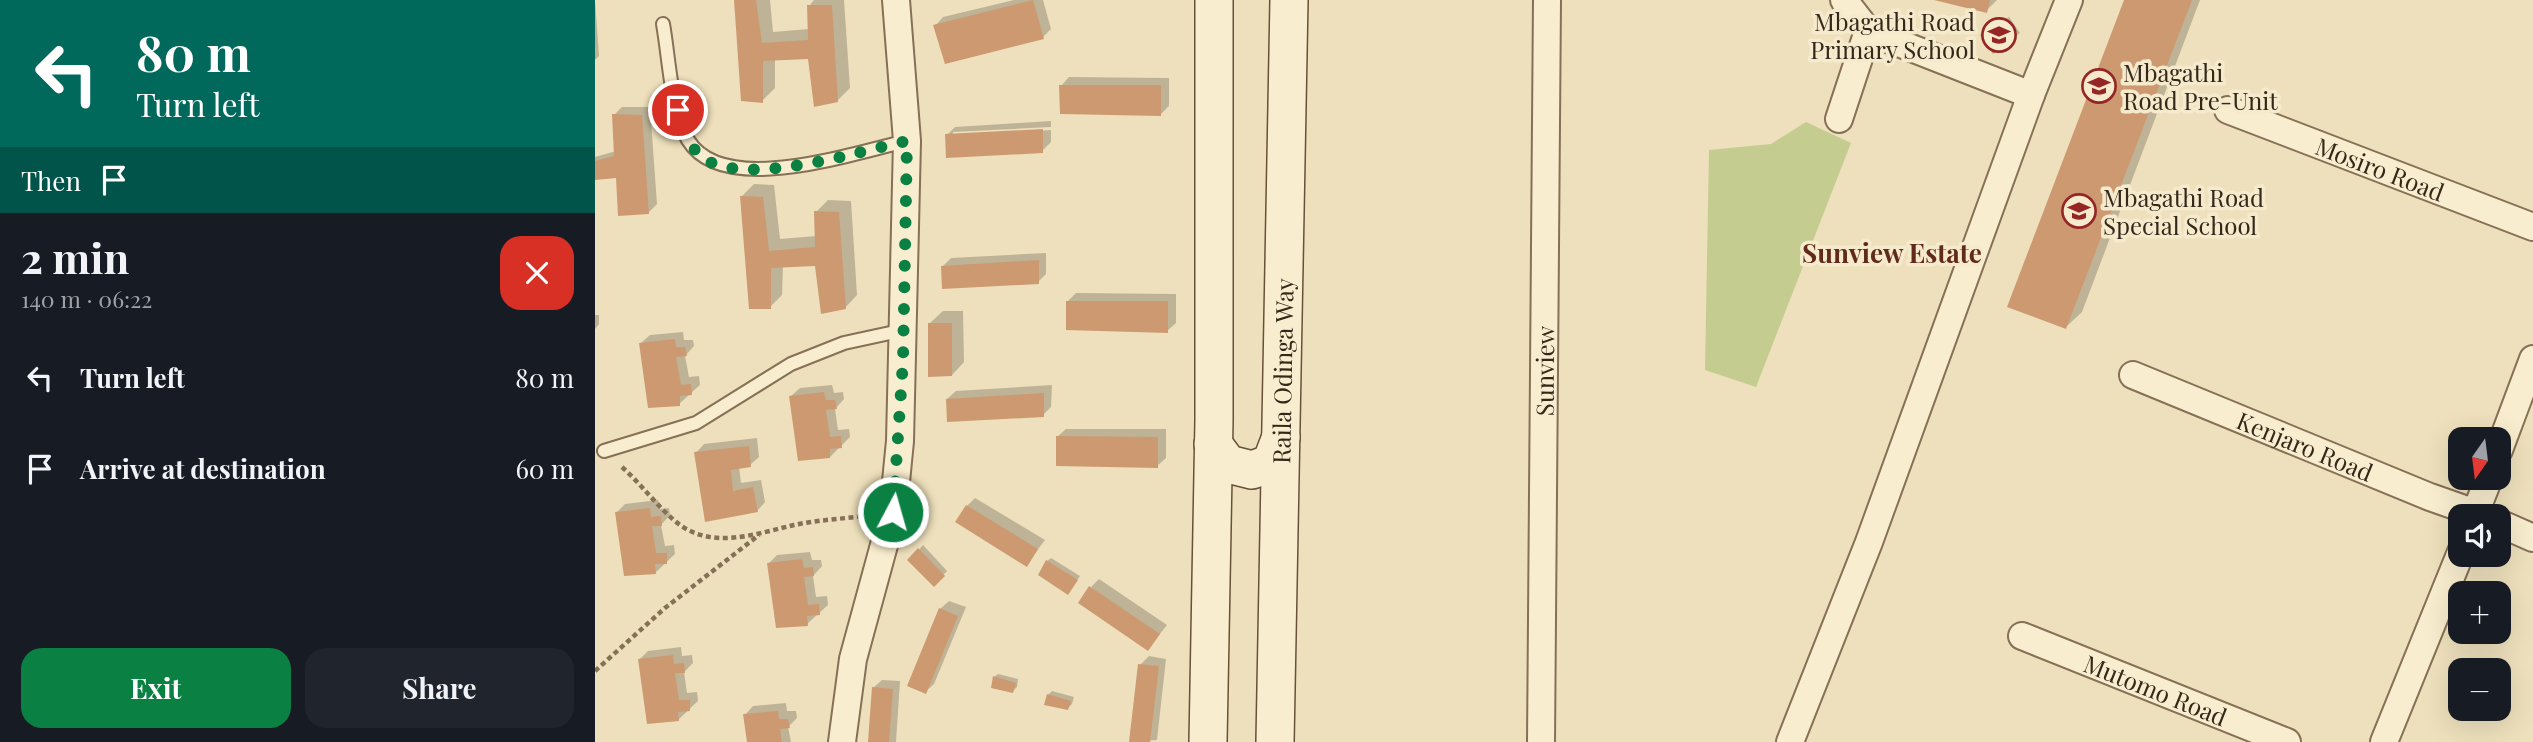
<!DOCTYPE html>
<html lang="en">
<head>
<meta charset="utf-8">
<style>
	body { margin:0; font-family:"Playfair Display",serif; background:#20242c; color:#f1f3f6; height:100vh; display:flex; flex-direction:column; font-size:26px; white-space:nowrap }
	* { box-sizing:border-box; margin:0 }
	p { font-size:23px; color:#9ea1a6 }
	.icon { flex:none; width:38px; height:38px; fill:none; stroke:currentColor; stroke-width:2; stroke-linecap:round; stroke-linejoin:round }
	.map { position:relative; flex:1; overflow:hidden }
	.drawer { display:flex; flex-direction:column; background:#171b24; width:595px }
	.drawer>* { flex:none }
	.banner { background:#00695c; color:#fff; overflow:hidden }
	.needle { width:46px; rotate:194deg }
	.fabs { position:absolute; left:1853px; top:427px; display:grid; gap:14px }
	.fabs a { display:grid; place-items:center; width:63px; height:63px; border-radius:14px; background:#171b24; box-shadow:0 7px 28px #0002; font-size:35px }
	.pin { position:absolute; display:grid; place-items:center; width:60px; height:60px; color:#fff; margin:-30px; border:4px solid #fff; border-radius:50%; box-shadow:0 2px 7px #0007 }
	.me { position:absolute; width:77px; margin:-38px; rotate:6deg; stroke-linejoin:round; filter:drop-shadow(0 0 5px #0008) }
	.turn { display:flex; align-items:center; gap:24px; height:147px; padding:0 21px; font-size:32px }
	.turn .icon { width:91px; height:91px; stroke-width:2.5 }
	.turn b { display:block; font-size:49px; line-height:60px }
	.then { display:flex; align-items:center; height:66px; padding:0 21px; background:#0003; gap:14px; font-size:26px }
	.round { display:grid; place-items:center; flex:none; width:74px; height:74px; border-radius:21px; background:#20242c }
	.overview { display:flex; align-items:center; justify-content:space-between; height:119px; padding:0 21px }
	h1 { font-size:42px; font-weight:700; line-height:52px }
	.cta { display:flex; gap:14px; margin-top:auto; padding:14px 21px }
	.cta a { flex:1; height:80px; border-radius:21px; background:#0b8043; color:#fff; font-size:28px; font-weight:700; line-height:80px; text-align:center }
	.cta a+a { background:#20242c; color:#f1f3f6 }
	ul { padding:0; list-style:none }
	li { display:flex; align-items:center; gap:21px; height:91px; padding:0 21px }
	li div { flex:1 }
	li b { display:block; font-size:26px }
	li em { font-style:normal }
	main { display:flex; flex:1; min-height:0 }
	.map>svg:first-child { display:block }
</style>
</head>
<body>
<main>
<section class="drawer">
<div class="banner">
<div class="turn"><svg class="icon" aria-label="left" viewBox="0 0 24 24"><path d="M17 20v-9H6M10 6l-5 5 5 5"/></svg><div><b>80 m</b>Turn left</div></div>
<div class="then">Then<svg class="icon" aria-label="arrive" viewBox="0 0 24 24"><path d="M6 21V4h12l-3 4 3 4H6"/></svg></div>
</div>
<div class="overview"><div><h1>2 min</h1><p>140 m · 06:22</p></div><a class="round" style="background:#d93025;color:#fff"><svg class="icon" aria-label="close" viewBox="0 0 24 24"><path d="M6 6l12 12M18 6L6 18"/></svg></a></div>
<ul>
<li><svg class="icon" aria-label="left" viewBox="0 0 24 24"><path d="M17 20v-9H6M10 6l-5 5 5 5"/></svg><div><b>Turn left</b></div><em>80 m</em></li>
<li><svg class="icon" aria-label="arrive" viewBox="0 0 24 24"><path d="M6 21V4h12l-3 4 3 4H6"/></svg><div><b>Arrive at destination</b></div><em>60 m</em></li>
</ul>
<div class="cta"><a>Exit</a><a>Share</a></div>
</section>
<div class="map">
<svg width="1938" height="742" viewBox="0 0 1938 742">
	<rect width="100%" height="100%" fill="#eee0bc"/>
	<!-- green -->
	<path fill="#c4cc90" d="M 1211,122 L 1256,143 L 1161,387 L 1110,370 L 1114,150 L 1176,144 Z"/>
	<!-- shadow -->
	<g fill="#0003">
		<path d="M 0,0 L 4,56 L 0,60 Z"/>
		<path d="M 141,0 L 175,0 L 178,32 L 214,29 L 214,6 L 219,0 L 249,0 L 255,88 L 242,101 L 215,57 L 180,59 L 180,88 L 167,101 Z"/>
		<path d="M 419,0 L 448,0 L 456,29 L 448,37 L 340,26 L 348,17 Z"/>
		<path d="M 1342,0 L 1402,0 L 1391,11 Z"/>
		<path d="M 1531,0 L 1605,0 L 1487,312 L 1471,327 Z"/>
		<path d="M 1414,17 L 1425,33 L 1398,52 L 1391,32 Z"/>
		<path d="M 474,77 L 574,78 L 574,106 L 565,115 L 466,86 Z"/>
		<path d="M 27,107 L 55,107 L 62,204 L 53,213 L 22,176 L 0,178 L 0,157 L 21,151 L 19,115 Z"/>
		<path d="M 456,121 L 456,127 L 358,132 L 358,136 L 456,130 L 456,142 L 447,151 L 352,135 L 360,127 Z"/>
		<path d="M 159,184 L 179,185 L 185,239 L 221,236 L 221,212 L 233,200 L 256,201 L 262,295 L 250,308 L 222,264 L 188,265 L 187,295 L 175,307 L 147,196 Z"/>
		<path d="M 451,253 L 451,274 L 443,282 L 347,267 L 356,258 Z"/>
		<path d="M 481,293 L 581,294 L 581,323 L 572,331 L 472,302 Z"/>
		<path d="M 348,311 L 368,311 L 369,362 L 357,375 L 335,323 Z"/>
		<path d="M 0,315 L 4,315 L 4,324 L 0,329 Z"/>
		<path d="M 88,332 L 89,340 L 98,340 L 99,346 L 90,356 L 94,377 L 104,376 L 105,385 L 84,404 L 46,343 L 55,335 Z"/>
		<path d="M 237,385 L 239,393 L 248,392 L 249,399 L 240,409 L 243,430 L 254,429 L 255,437 L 235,457 L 196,396 L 205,388 Z"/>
		<path d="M 457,385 L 456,407 L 448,415 L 352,399 L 361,391 Z"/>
		<path d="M 471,429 L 571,429 L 571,458 L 562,466 L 462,437 Z"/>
		<path d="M 162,438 L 164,457 L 155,465 L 144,467 L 146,483 L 166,480 L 170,502 L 162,511 L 111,520 L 101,453 L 109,444 Z"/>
		<path d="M 380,498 L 450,540 L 432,564 L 372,506 Z"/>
		<path d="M 63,500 L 65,509 L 74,508 L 75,515 L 66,525 L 70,546 L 79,545 L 80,554 L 60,573 L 22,512 L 30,504 Z"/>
		<path d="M 328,545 L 352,571 L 339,585 L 315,560 Z"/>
		<path d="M 215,552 L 217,560 L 226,560 L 227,566 L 218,576 L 221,597 L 232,596 L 233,605 L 212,624 L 174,563 L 182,555 Z"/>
		<path d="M 456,558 L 485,576 L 476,589 L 452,561 Z"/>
		<path d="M 504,579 L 572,625 L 553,649 L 496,587 Z"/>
		<path d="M 354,601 L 371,607 L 339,684 L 330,692 L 345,609 Z"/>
		<path d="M 86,647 L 87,656 L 97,655 L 98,663 L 89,672 L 92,693 L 102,692 L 103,701 L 83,720 L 45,659 L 53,651 Z"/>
		<path d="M 554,656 L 571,659 L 562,740 L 536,742 L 545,665 Z"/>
		<path d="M 403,674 L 423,679 L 422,687 L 418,691 L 399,677 Z"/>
		<path d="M 287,680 L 305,681 L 301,742 L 275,742 L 278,688 Z"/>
		<path d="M 457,691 L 479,697 L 477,704 L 473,708 L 453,695 Z"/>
		<path d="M 191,703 L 192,711 L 201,711 L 202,718 L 193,727 L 196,742 L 153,742 L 150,715 L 158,706 Z"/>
	</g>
	<!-- building -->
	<g fill="#cd9971">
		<path d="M 139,0 L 161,0 L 167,43 L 213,40 L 212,5 L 237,5 L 243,102 L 219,107 L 213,59 L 168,61 L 168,103 L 146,101 Z"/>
		<path d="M 438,0 L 449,39 L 350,64 L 338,25 Z"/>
		<path d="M 1339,0 L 1395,0 L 1392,13 Z"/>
		<path d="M 1529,0 L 1597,0 L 1471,329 L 1412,307 Z"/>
		<path d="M 1410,19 L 1422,38 L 1398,54 L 1385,35 Z"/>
		<path d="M 464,85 L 566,85 L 566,116 L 465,114 Z"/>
		<path d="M 17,114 L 47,115 L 54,214 L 23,216 L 21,178 L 0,180 L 0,161 L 19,156 Z"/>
		<path d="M 448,129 L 448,153 L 351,158 L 350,134 Z"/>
		<path d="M 145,196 L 168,197 L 174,251 L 220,247 L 219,211 L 244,212 L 251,309 L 226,314 L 220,266 L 176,268 L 176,309 L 154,309 Z"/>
		<path d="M 444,260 L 444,284 L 347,289 L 346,266 Z"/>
		<path d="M 471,301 L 573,301 L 573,333 L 471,330 Z"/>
		<path d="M 333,323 L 357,323 L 357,376 L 333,377 Z"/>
		<path d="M 80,339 L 81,347 L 90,347 L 92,356 L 81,357 L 86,385 L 96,384 L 97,395 L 85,396 L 85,406 L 53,408 L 44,343 Z"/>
		<path d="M 229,392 L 231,400 L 240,400 L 242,409 L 231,410 L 235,437 L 246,436 L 247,448 L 235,449 L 235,458 L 203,461 L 194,396 Z"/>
		<path d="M 449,393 L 449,417 L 352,422 L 351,399 Z"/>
		<path d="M 461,436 L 563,437 L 563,468 L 461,466 Z"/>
		<path d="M 154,446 L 156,467 L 136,470 L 138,491 L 158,487 L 163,512 L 110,522 L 99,452 Z"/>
		<path d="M 371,505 L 443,549 L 432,567 L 360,522 Z"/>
		<path d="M 55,508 L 56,517 L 66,516 L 67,526 L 57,526 L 61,553 L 72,553 L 72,564 L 60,564 L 61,574 L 29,576 L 20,512 Z"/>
		<path d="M 323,548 L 350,576 L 339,587 L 312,560 Z"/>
		<path d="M 207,559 L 209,568 L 218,567 L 219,576 L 209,577 L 213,605 L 224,604 L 225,615 L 212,616 L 213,626 L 181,628 L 172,563 Z"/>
		<path d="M 451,560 L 483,580 L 473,595 L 443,575 Z"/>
		<path d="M 494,586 L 565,634 L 553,651 L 483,603 Z"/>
		<path d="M 344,608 L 363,616 L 331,694 L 312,686 Z"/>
		<path d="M 78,655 L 79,664 L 89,663 L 90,673 L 80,673 L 84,700 L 95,700 L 95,711 L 83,712 L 84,721 L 52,724 L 43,659 Z"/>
		<path d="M 543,664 L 564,666 L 555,742 L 534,742 Z"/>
		<path d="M 398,676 L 421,683 L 418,693 L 396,688 Z"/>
		<path d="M 277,687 L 298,689 L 294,742 L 273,742 Z"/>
		<path d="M 452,694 L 476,701 L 473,710 L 449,705 Z"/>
		<path d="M 183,711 L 184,719 L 193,719 L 195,728 L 185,729 L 187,742 L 152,742 L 148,714 Z"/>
	</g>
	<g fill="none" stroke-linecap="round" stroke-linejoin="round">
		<!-- service casing -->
		<g stroke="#867056" stroke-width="16">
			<g id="service">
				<path d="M 68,24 C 74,57 76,112 93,140 C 128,198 257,153 312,141"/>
				<path d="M 9,451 L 101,423 L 196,364 L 249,343 L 309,330"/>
			</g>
		</g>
		<!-- minor casing -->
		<g stroke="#867056" stroke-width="30">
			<g id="minor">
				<path d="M 1249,0 L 1273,31 L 1436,95"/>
				<path id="s1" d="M 1633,110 L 1938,227"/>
				<path d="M 1244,119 L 1273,31"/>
				<path id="s2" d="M 1538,375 L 1835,497 L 1889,516"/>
				<path d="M 1904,450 L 1938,359"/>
				<path d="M 1879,516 L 1894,478"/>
				<path d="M 1904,523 L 1938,538"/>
				<path id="s3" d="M 1427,636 L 1692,742"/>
				<path d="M 247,742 L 258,659 L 298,512 L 305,441 L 312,141 L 301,0"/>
				<path id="s4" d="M 946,742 L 952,0"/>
				<path d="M 1195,742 L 1274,542 L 1436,95 L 1474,0"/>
				<path d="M 1789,742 L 1866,552"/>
			</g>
		</g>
		<!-- secondary casing -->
		<g stroke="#675139" stroke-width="40">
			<g id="secondary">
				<path d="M 618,444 L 633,464 L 657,470 L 676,463 L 686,437"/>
				<path d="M 613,742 L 619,420 L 619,0"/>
				<path id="s5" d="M 680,742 L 694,0"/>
			</g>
		</g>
		<!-- path -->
		<g stroke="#867056" stroke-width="4.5" stroke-dasharray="5 3.5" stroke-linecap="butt">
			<path d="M 27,467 C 46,484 61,505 80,521 C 115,551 160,534 199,525 C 222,520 246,519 269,516"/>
			<path d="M 0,671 L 70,608 L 164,535"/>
		</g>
		<!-- service -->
		<use href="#service" stroke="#f9edcf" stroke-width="12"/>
		<!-- minor -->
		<use href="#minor" stroke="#f9edcf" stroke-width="26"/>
		<!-- secondary -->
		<use href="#secondary" stroke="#f9edcf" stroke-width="37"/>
	</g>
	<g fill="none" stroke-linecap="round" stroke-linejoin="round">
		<!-- route -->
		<path stroke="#0b8043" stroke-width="12" stroke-dasharray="0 21.6" d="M 83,110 C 88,127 93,146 107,157 C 147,189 264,151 312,141 L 308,361 L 298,512"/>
	</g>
	<!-- icons -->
	<defs>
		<g id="school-ring" transform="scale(1.75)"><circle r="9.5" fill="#f5eacc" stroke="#952625" stroke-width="1.5"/><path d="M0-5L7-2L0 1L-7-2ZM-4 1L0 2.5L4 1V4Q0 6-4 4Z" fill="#952625"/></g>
	</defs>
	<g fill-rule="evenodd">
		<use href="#school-ring" x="1404" y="35"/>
		<use href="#school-ring" x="1504" y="86"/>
		<use href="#school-ring" x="1484" y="211"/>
	</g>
	<g text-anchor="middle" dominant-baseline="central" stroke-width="7" stroke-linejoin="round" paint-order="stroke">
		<!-- poi labels -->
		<g font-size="24" fill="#34281b" stroke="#f5eacc" text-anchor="start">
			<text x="1380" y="21" text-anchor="end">Mbagathi Road<tspan x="1380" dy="28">Primary School</tspan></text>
			<text x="1528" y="72">Mbagathi<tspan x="1528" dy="28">Road Pre-Unit</tspan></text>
			<text x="1508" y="197">Mbagathi Road<tspan x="1508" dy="28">Special School</tspan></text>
		</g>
		<!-- street labels -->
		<g font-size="24" fill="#34281b" stroke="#f5eacc">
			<text stroke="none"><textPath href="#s1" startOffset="163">Mosiro Road</textPath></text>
			<text stroke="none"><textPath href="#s5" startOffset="371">Raila Odinga Way</textPath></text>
			<text stroke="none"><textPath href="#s4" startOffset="371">Sunview</textPath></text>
			<text stroke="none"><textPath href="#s2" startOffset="186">Kenjaro Road</textPath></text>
			<text stroke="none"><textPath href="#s3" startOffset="144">Mutomo Road</textPath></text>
		</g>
		<!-- neighbourhood labels -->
		<g font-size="26" font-weight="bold" fill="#622a1a" stroke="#f5eacc">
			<text x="1297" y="252">Sunview Estate</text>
		</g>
	</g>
</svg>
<div class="fabs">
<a><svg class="needle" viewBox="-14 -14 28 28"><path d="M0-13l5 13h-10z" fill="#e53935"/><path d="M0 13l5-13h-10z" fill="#9ea1a6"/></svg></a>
<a><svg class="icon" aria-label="sound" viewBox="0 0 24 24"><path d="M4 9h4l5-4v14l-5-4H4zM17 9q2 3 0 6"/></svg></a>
<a>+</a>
<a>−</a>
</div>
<div class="pin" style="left:83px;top:110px;background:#d93025"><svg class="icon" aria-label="arrive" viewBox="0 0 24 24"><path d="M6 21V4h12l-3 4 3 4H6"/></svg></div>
<svg class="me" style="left:298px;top:512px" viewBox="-20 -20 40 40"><circle r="17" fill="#0b8043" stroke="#fff" stroke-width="3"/><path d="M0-11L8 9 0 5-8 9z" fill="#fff"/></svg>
</div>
</main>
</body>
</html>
